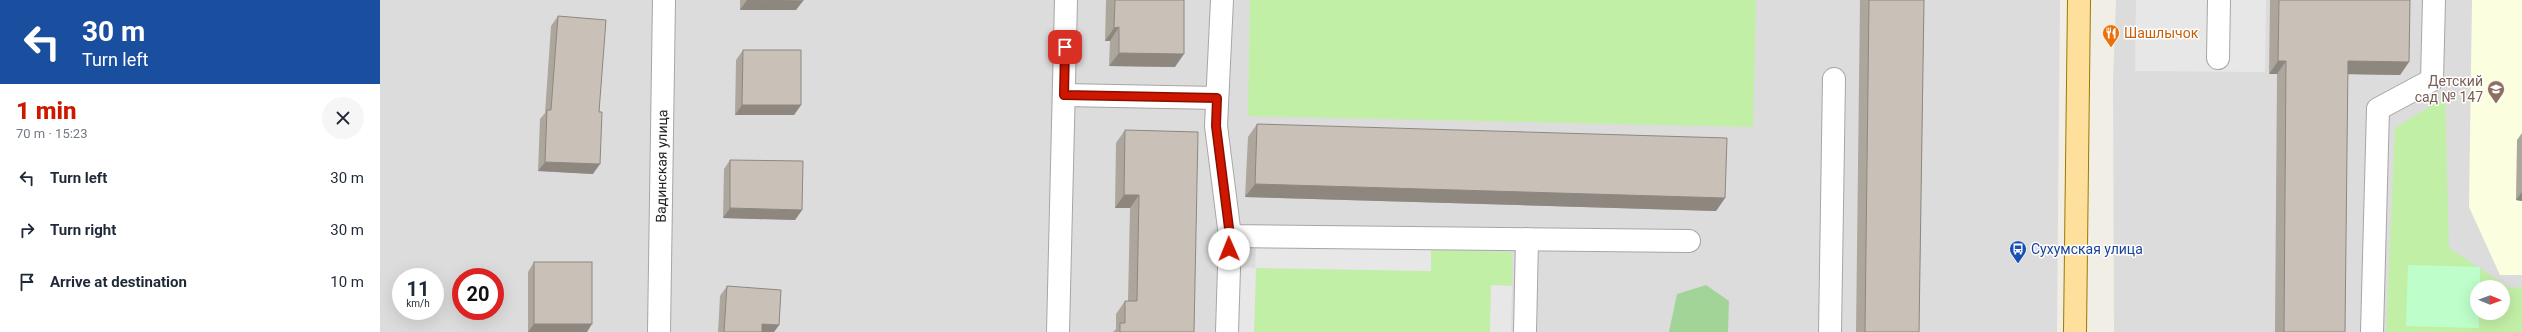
<!DOCTYPE html>
<html lang="en">
<head>
<meta charset="utf-8">
<style>
	body { margin:0; font-family:Roboto,sans-serif; background:#f6f6f7; color:#1f2937; height:100vh; display:flex; flex-direction:column; font-size:15px; white-space:nowrap }
	* { box-sizing:border-box; margin:0 }
	p { font-size:13px; color:#747a83 }
	.icon { flex:none; width:22px; height:22px; fill:none; stroke:currentColor; stroke-width:2; stroke-linecap:round; stroke-linejoin:round }
	.map { position:relative; flex:1; overflow:hidden }
	.side { display:flex; flex-direction:column; background:#fff; width:380px }
	.side>* { flex:none }
	.hud { background:#1a4fa0; color:#fff; overflow:hidden }
	.needle { width:26px; rotate:91deg }
	.buttons { position:absolute; left:2090px; top:280px; display:grid; gap:8px }
	.buttons a { display:grid; place-items:center; width:40px; height:40px; border-radius:50%; background:#fff; box-shadow:0 4px 16px #0002; font-size:20px }
	.speed { position:absolute; left:12px; top:268px; display:flex; gap:8px; font-size:20px; font-weight:700; text-align:center }
	.speed>* { display:grid; place-content:center; width:52px; height:52px; border-radius:50%; background:#fff; box-shadow:0 4px 16px #0002; line-height:1 }
	.speed small { font-size:10px; font-weight:400 }
	.speed .limit { border:6px solid #d22; background:#fff; color:#111 }
	.pin { position:absolute; display:grid; place-items:center; width:34px; height:34px; color:#fff; margin:-17px; border-radius:8px; box-shadow:0 2px 6px #0006 }
	.me { position:absolute; width:44px; margin:-22px; rotate:359deg; stroke-linejoin:round; filter:drop-shadow(0 0 3px #0008) }
	.turn { display:flex; align-items:center; gap:14px; height:84px; padding:0 16px; font-size:18px }
	.turn .icon { width:52px; height:52px; stroke-width:2.5 }
	.turn b { display:block; font-size:28px; line-height:34px }
	.round { display:grid; place-items:center; flex:none; width:42px; height:42px; border-radius:21px; background:#f6f6f7 }
	.overview { display:flex; align-items:center; justify-content:space-between; height:68px; padding:0 16px }
	h1 { font-size:24px; font-weight:800; line-height:30px; color:#cf1700 }
	ul { padding:0; list-style:none }
	li { display:flex; align-items:center; gap:12px; height:52px; padding:0 16px }
	li div { flex:1 }
	li b { display:block; font-size:15px }
	li em { font-style:normal }
	main { display:flex; flex:1; min-height:0 }
	.map>svg:first-child { display:block }
</style>
</head>
<body>
<main>
<section class="side">
<div class="hud">
<div class="turn"><svg class="icon" aria-label="left" viewBox="0 0 24 24"><path d="M17 20v-9H6M10 6l-5 5 5 5"/></svg><div><b>30 m</b>Turn left</div></div>
</div>
<div class="overview"><div><h1>1 min</h1><p>70 m · 15:23</p></div><a class="round"><svg class="icon" aria-label="close" viewBox="0 0 24 24"><path d="M6 6l12 12M18 6L6 18"/></svg></a></div>
<ul>
<li><svg class="icon" aria-label="left" viewBox="0 0 24 24"><path d="M17 20v-9H6M10 6l-5 5 5 5"/></svg><div><b>Turn left</b></div><em>30 m</em></li>
<li><svg class="icon" aria-label="right" viewBox="0 0 24 24"><path d="M7 20v-9h11M14 6l5 5-5 5"/></svg><div><b>Turn right</b></div><em>30 m</em></li>
<li><svg class="icon" aria-label="arrive" viewBox="0 0 24 24"><path d="M6 21V4h12l-3 4 3 4H6"/></svg><div><b>Arrive at destination</b></div><em>10 m</em></li>
</ul>
</section>
<div class="map">
<svg width="2142" height="332" viewBox="0 0 2142 332">
	<rect width="100%" height="100%" fill="#f1eee5"/>
	<!-- residential -->
	<g fill="#dddcdc" fill-rule="evenodd">
		<path d="M 0,0 L 1680,0 L 1677,332 L 0,332 ZM 21,277 L 55,277 L 55,311 L 21,311 ZM 81,277 L 115,277 L 115,311 L 81,311 Z"/>
		<path d="M 1736,0 L 2142,0 L 2142,332 L 1734,332 L 1733,80 ZM 2097,287 L 2123,287 L 2123,313 L 2097,313 Z"/>
	</g>
	<!-- education -->
	<path fill="#fbffe0" d="M 2092,0 L 2142,0 L 2142,275 L 2120,275 L 2089,207 Z"/>
	<!-- grass -->
	<g fill="#c2efa6" fill-rule="evenodd">
		<path d="M 870,0 L 1376,0 L 1373,127 L 868,116 Z"/>
		<path d="M 2065,97 L 2069,248 L 2130,288 L 2142,287 L 2142,332 L 2006,332 L 2015,128 ZM 2097,287 L 2123,287 L 2123,313 L 2097,313 Z"/>
		<path d="M 1051,250 L 1132,252 L 1132,286 L 1111,285 L 1110,332 L 874,332 L 876,268 L 1051,271 Z"/>
	</g>
	<!-- forest -->
	<path fill="#a1d496" d="M 1326,285 L 1349,301 L 1348,332 L 1289,332 L 1297,294 Z"/>
	<!-- park -->
	<path fill="#befecb" d="M 2028,265 L 2100,267 L 2100,287 L 2097,287 L 2099,328 L 2026,326 Z"/>
	<!-- parking -->
	<g fill="#e7e7e7">
		<path d="M 1756,0 L 1886,0 L 1885,72 L 1755,71 Z"/>
		<path d="M 876,247 L 1051,250 L 1051,271 L 876,268 L 874,332 L 859,332 L 860,267 L 875,268 Z"/>
		<path d="M 1111,285 L 1132,286 L 1131,332 L 1110,332 Z"/>
	</g>
	<g fill="none" stroke-linecap="round" stroke-linejoin="round">
		<!-- minor casing -->
		<g stroke="#a6a6a6" stroke-width="24">
			<g id="minor">
				<path d="M 842,0 L 836,126 L 850,236 L 1309,241"/>
				<path d="M 1838,58 L 1839,0"/>
				<path d="M 684,95 L 837,98"/>
				<path id="s1" d="M 279,332 L 284,0"/>
				<path d="M 678,332 L 686,0"/>
				<path d="M 847,332 L 850,236"/>
				<path d="M 1145,332 L 1147,239"/>
				<path d="M 1450,332 L 1454,79"/>
				<path d="M 1992,332 L 1998,109 L 2052,80 L 2054,0"/>
			</g>
		</g>
		<!-- major casing -->
		<g stroke="#9b7900" stroke-width="24">
			<path id="major" d="M 1695,332 L 1699,0"/>
		</g>
		<!-- minor -->
		<use href="#minor" stroke="#fff" stroke-width="22"/>
		<!-- major -->
		<use href="#major" stroke="#ffdf9c" stroke-width="22"/>
	</g>
	<!-- wall -->
	<g fill="#ada69d">
		<path d="M 360,0 L 423,0 L 416,10 L 360,10 Z"/>
		<path d="M 726,0 L 804,0 L 795,67 L 729,66 L 730,41 L 725,41 Z"/>
		<path d="M 1480,0 L 1544,0 L 1539,332 L 1476,332 Z"/>
		<path d="M 1890,0 L 2030,0 L 2029,62 L 2020,75 L 1967,74 L 1965,332 L 1895,332 L 1897,74 L 1889,74 Z"/>
		<path d="M 178,16 L 213,174 L 158,171 L 160,119 L 165,113 L 171,26 Z"/>
		<path d="M 363,50 L 421,105 L 414,115 L 355,115 L 356,60 Z"/>
		<path d="M 877,124 L 1345,198 L 1336,211 L 865,197 L 868,137 Z"/>
		<path d="M 745,130 L 814,332 L 733,332 L 736,329 L 736,314 L 745,301 L 748,301 L 750,208 L 735,208 L 736,143 Z"/>
		<path d="M 2142,133 L 2142,201 L 2136,200 L 2137,140 Z"/>
		<path d="M 350,160 L 422,210 L 415,220 L 343,218 L 344,169 Z"/>
		<path d="M 154,262 L 207,332 L 148,332 L 148,272 Z"/>
		<path d="M 347,286 L 399,325 L 394,332 L 338,332 L 340,296 Z"/>
	</g>
	<!-- shaded-wall -->
	<g fill="#8d8780">
		<path d="M 367,0 L 423,1 L 416,10 L 360,10 Z"/>
		<path d="M 739,27 L 730,41 L 725,41 L 734,28 Z"/>
		<path d="M 739,53 L 804,54 L 795,67 L 729,66 Z"/>
		<path d="M 1898,61 L 1906,61 L 1897,74 L 1889,74 Z"/>
		<path d="M 1968,61 L 2029,62 L 2020,75 L 1958,74 Z"/>
		<path d="M 362,105 L 421,105 L 414,115 L 355,115 Z"/>
		<path d="M 165,162 L 220,164 L 213,174 L 158,171 Z"/>
		<path d="M 875,184 L 1345,198 L 1336,211 L 865,197 Z"/>
		<path d="M 2142,192 L 2142,201 L 2136,200 Z"/>
		<path d="M 744,195 L 759,195 L 750,208 L 735,208 Z"/>
		<path d="M 350,208 L 422,210 L 415,220 L 343,218 Z"/>
		<path d="M 154,324 L 212,324 L 207,332 L 148,332 Z"/>
		<path d="M 382,324 L 399,325 L 394,332 L 376,332 Z"/>
	</g>
	<!-- building -->
	<g fill="#c9c1b7" stroke="#8d8780">
		<path d="M 372,0 L 423,0 L 423,1 Z"/>
		<path d="M 735,0 L 804,0 L 804,54 L 739,53 L 739,27 L 734,28 Z"/>
		<path d="M 1489,0 L 1544,0 L 1539,332 L 1485,332 Z"/>
		<path d="M 1899,0 L 2030,0 L 2029,62 L 1968,61 L 1965,332 L 1904,332 L 1906,61 L 1898,61 Z"/>
		<path d="M 178,16 L 226,20 L 219,112 L 222,112 L 220,164 L 165,162 L 167,110 L 171,110 Z"/>
		<path d="M 363,50 L 421,50 L 421,105 L 362,105 Z"/>
		<path d="M 877,124 L 1347,138 L 1345,198 L 875,184 Z"/>
		<path d="M 745,130 L 818,132 L 814,332 L 740,332 L 740,323 L 745,323 L 745,301 L 757,301 L 759,195 L 744,195 Z"/>
		<path d="M 350,160 L 423,161 L 422,210 L 350,208 Z"/>
		<rect x="154" y="262" width="58" height="62"/>
		<path d="M 347,286 L 401,290 L 399,325 L 382,324 L 382,332 L 344,332 Z"/>
	</g>
	<g fill="none" stroke-linecap="round" stroke-linejoin="round">
		<!-- route casing -->
		<g stroke="#870f00" stroke-width="10">
			<path id="route" d="M 685,47 L 684,95 L 837,98 L 836,126 L 850,236 L 849,249"/>
		</g>
		<!-- route -->
		<use href="#route" stroke="#cf1700" stroke-width="7"/>
	</g>
	<!-- icons -->
	<defs>
		<g id="restaurant-pin" transform="scale(0.9)"><path d="M0 17L-7.5 6A9.5 9.5 0 1 1 7.5 6Z" fill="#e8710a" stroke="#fff"/><path d="M-5-6h1v4h1v-4h1v4h1v-4h1v5L-1.5 .5V6h-2V.5L-5-1ZM5-6V6H3V1.5H1.5Q1.5-4 5-6Z" fill="#fff"/></g>
		<g id="school-pin" transform="scale(0.9)"><path d="M0 17L-7.5 6A9.5 9.5 0 1 1 7.5 6Z" fill="#8d6e63" stroke="#fff"/><path d="M0-5L7-2L0 1L-7-2ZM-4 1L0 2.5L4 1V4Q0 6-4 4Z" fill="#fff"/></g>
		<g id="bus-pin" transform="scale(0.9)"><path d="M0 17L-7.5 6A9.5 9.5 0 1 1 7.5 6Z" fill="#1a4fb4" stroke="#fff"/><path d="M-5-6H5V4H4V6H2V4H-2V6H-4V4H-5ZM-3.5-4V0h7V-4ZM-3.5 1.2v1.5H-2V1.2ZM2 1.2v1.5H3.5V1.2Z" fill="#fff"/></g>
	</defs>
	<g fill-rule="evenodd">
		<use href="#restaurant-pin" x="1731" y="33"/>
		<use href="#school-pin" x="2116" y="89"/>
		<use href="#bus-pin" x="1638" y="249"/>
	</g>
	<g text-anchor="middle" dominant-baseline="central" stroke-width="3" stroke-linejoin="round" paint-order="stroke">
		<!-- food labels -->
		<g font-size="14" fill="#c56008" stroke="#fff" text-anchor="start">
			<text x="1744" y="33">Шашлычок</text>
		</g>
		<!-- education labels -->
		<g font-size="14" fill="#785e54" stroke="#fff" text-anchor="end">
			<text x="2103" y="81">Детский<tspan x="2103" dy="16">сад № 147</tspan></text>
		</g>
		<!-- street labels -->
		<g font-size="14" fill="#1f1f1f" stroke="#fff">
			<text stroke="none"><textPath href="#s1" startOffset="166">Вадинская улица</textPath></text>
		</g>
		<!-- transit labels -->
		<g font-size="14" fill="#164399" stroke="#fff" text-anchor="start">
			<text x="1651" y="249">Сухумская улица</text>
		</g>
	</g>
</svg>
<div class="buttons">
<a><svg class="needle" viewBox="-14 -14 28 28"><path d="M0-13l5 13h-10z" fill="#e53935"/><path d="M0 13l5-13h-10z" fill="#747a83"/></svg></a>
</div>
<div class="speed"><div>11<small>km/h</small></div><div class="limit">20</div></div>
<div class="pin" style="left:685px;top:47px;background:#d93025"><svg class="icon" aria-label="arrive" viewBox="0 0 24 24"><path d="M6 21V4h12l-3 4 3 4H6"/></svg></div>
<svg class="me" style="left:849px;top:249px" viewBox="-20 -20 40 40"><circle r="19" fill="#fff"/><path d="M0-13L10 11 0 6-10 11z" fill="#cf1700"/></svg>
</div>
</main>
</body>
</html>
